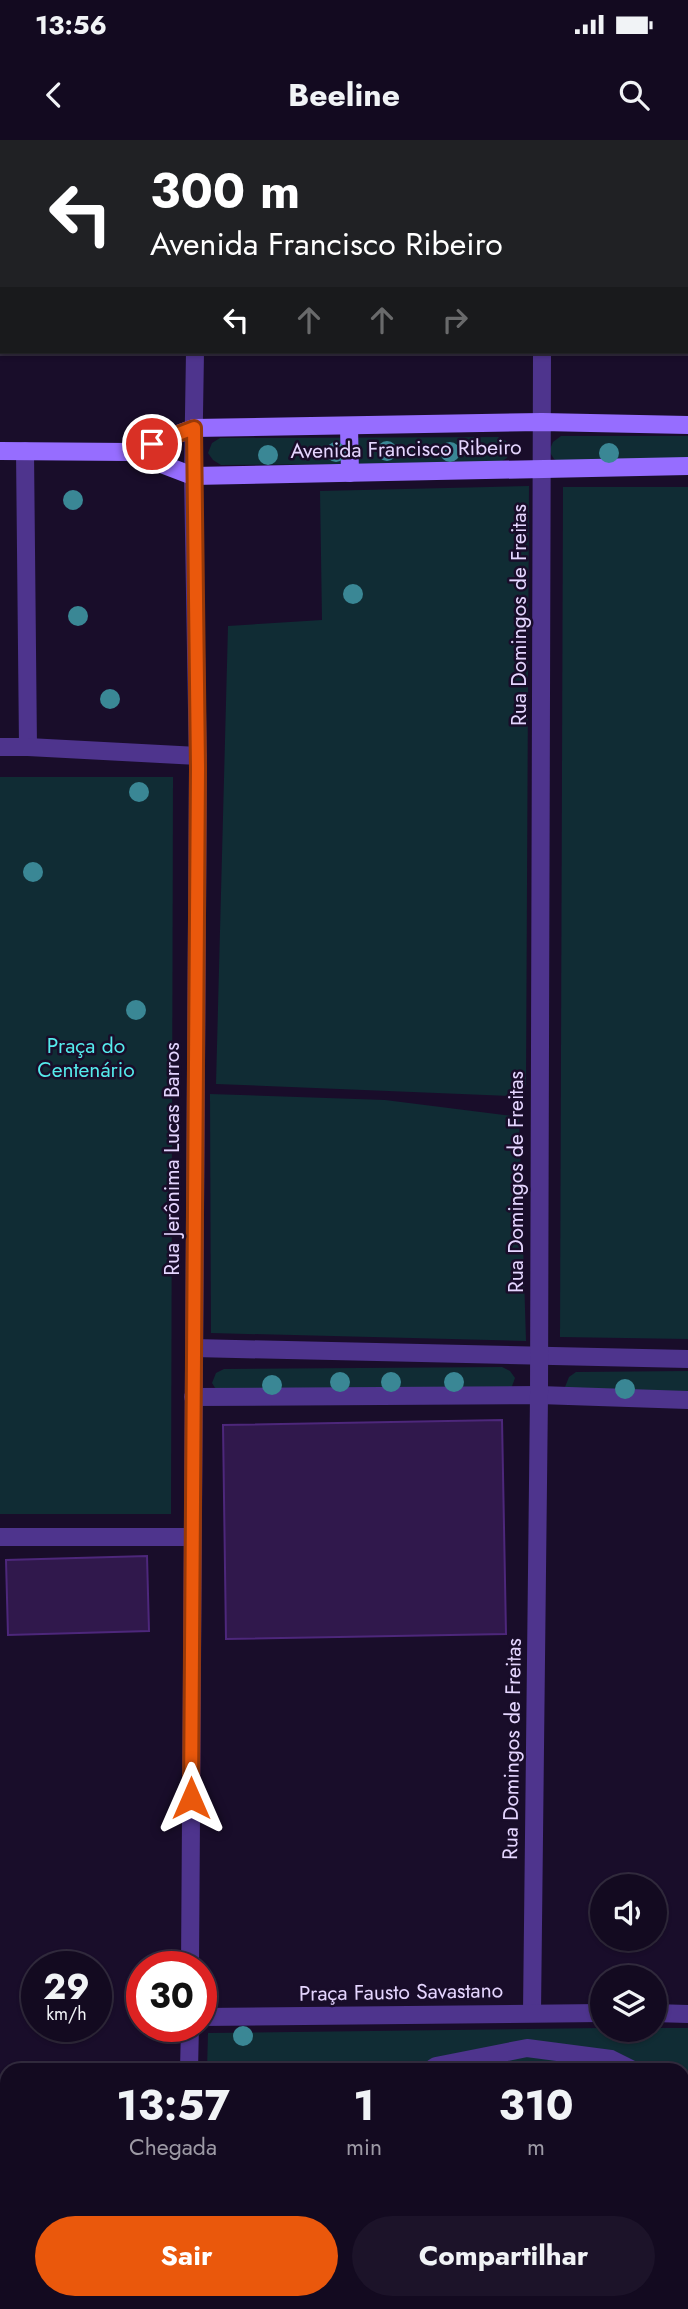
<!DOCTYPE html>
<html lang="pt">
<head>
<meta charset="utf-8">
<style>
	body { margin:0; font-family:Jost,sans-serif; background:#1c1329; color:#f1f3f6; height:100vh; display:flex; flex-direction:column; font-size:26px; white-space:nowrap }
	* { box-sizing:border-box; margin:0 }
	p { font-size:23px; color:#9d9aa5 }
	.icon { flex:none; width:38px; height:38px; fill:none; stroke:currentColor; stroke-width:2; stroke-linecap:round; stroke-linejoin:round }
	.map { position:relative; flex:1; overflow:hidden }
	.panel { position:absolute; left:0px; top:1923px; width:690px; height:247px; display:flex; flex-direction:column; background:#130a20; border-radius:21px 21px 0 0; box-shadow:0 2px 5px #0004,0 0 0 2px #322b3e }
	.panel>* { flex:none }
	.top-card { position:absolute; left:0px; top:0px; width:690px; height:214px; box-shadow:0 2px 5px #0004,0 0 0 2px #322b3e; background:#202124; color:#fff; overflow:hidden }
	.tools { position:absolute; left:590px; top:1734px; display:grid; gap:14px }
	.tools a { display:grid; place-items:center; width:77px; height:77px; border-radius:50%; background:#130a20; box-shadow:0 2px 5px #0004,0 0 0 2px #322b3e; font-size:35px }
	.speed { position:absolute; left:21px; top:1811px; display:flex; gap:14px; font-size:35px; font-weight:700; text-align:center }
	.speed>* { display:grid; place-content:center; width:91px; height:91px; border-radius:50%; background:#130a20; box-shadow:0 2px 5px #0004,0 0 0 2px #322b3e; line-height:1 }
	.speed small { font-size:18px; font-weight:400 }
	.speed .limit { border:10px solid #d22; background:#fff; color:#111 }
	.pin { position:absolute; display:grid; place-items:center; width:60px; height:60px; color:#fff; margin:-30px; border:4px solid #fff; border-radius:50%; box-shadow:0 2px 7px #0007 }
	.me { position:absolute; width:77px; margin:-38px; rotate:0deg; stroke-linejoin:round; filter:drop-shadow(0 0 5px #0008) }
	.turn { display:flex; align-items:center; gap:24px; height:147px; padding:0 35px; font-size:32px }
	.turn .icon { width:91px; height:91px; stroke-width:2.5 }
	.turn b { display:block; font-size:49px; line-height:60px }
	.lanes { display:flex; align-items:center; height:66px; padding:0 35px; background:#0003; justify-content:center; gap:35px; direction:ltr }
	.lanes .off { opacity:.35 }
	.eta { display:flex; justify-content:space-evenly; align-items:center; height:119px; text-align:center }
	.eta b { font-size:42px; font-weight:700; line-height:49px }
	.cta { display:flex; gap:14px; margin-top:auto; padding:14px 35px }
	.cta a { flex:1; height:80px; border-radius:42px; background:#ea580c; color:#fff; font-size:28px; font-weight:700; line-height:80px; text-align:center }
	.cta a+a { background:#1c1329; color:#f1f3f6 }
	.status { display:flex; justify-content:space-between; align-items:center; height:49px; padding:0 35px; background:#130a20; direction:ltr }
	.status svg { height:19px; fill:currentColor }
	header { display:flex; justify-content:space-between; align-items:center; height:91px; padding:0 35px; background:#130a20; font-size:32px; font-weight:700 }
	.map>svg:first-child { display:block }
</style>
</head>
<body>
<div class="status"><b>13:56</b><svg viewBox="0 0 49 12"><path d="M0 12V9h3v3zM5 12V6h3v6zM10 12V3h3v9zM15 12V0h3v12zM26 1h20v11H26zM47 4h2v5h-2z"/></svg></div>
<header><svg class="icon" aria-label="back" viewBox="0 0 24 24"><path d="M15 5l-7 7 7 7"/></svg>Beeline<svg class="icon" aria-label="search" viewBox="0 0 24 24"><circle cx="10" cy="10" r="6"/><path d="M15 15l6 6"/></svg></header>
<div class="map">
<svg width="688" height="2169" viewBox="0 0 688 2169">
	<rect width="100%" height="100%" fill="#190d2a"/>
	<!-- green -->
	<g fill="#102c34">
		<path d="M 561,296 L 688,296 L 688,322 L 562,323 L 554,319 L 549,311 L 553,302 Z"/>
		<path d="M 498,297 L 506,301 L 511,308 L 507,318 L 499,323 L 221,325 L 213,320 L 208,313 L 212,303 L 220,298 Z"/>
		<path d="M 529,346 L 526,945 L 513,956 L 216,944 L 228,486 L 322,480 L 320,351 Z"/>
		<path d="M 563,347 L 688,347 L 688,1199 L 560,1197 Z"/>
		<path d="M 0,637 L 173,637 L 171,1374 L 0,1374 Z"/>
		<path d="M 210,954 L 385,960 L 519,977 L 526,1201 L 211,1193 Z"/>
		<path d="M 502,1227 L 510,1231 L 515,1238 L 511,1249 L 217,1251 L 212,1243 L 216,1233 L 224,1229 Z"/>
		<path d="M 688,1231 L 688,1258 L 570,1254 L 565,1247 L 569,1237 L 576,1232 Z"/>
		<path d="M 602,1888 L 654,1890 L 655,1888 L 688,1888 L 688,2169 L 203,2169 L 203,2163 L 682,2163 L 682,1930 L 207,1930 L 208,1893 Z"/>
	</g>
	<!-- building -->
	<g fill="#30184c" stroke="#4d277b" stroke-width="2">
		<path d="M 502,1280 L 506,1494 L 226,1499 L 223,1285 Z"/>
		<path d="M 147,1416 L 149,1491 L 8,1495 L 6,1420 Z"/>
	</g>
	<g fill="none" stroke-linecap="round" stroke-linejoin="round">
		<!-- lane -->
		<path stroke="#4e348d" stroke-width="18" d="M 25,311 L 28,607"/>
		<!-- street -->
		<g stroke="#4e348d" stroke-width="18">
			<path d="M 196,2 L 196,0"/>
			<path d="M 542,2 L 542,0"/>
			<path d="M 0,607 L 28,607 L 198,616"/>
			<path d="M 194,1208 L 688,1219"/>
			<path d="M 193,1257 L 539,1255 L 688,1260"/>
			<path d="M 0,1397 L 191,1397"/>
			<path d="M 190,1827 L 198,628 L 193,336 L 195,212"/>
			<path d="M 532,1873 L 539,1255 L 542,212"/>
			<path d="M 654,1873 L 688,1874"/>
			<path d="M 201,1877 L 602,1873"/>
			<path d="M 189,1930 L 190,1886"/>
			<path d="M 430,1930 L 436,1926 L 527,1908 L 611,1919 L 633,1930"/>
			<path d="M 682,1954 L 688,1958"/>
			<path d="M 268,2163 L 269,2169"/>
			<path d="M 185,2169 L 185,2163"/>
		</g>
		<!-- secondary -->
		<g stroke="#966dff" stroke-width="18">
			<path d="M 349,286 L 350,333"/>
			<path d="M 0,311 L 130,312 L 194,288 L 542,282 L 688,285"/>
			<path d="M 130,312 L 193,336 L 688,326"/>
		</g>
	</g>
	<!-- trees -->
	<g fill="#3a8795">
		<circle cx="387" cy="311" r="10"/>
		<circle cx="336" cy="312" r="10"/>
		<circle cx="450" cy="312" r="10"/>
		<circle cx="609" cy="313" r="10"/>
		<circle cx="268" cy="315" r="10"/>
		<circle cx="73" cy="360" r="10"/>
		<circle cx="353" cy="454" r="10"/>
		<circle cx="78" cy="476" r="10"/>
		<circle cx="110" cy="559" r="10"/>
		<circle cx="139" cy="652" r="10"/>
		<circle cx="33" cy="732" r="10"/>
		<circle cx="136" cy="870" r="10"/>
		<circle cx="340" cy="1242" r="10"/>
		<circle cx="391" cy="1242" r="10"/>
		<circle cx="454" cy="1242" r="10"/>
		<circle cx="272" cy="1245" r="10"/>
		<circle cx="625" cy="1249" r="10"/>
		<circle cx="243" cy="1896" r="10"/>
	</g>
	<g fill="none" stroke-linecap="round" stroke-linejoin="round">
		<!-- route casing -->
		<g stroke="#983908" stroke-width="18">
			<path id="route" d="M 152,304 L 194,288 L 198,628 L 191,1658"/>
		</g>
		<!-- route -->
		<use href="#route" stroke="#ea580c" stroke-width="12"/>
	</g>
	<g text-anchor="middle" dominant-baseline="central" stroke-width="5" stroke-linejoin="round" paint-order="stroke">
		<!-- street labels -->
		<g font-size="21" fill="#e5d6ff" stroke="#190d2a">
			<text transform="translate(406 309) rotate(-1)">Avenida Francisco Ribeiro</text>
			<text transform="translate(519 475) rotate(-90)">Rua Domingos de Freitas</text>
			<text transform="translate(172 1019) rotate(-90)">Rua Jerônima Lucas Barros</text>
			<text transform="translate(516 1042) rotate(-90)">Rua Domingos de Freitas</text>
			<text transform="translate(512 1609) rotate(-89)">Rua Domingos de Freitas</text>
			<text transform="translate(401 1852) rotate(-1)">Praça Fausto Savastano</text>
		</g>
		<!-- park labels -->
		<g font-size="21" fill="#55ebec" stroke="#190d2a">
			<text x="86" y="906">Praça do<tspan x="86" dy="24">Centenário</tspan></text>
		</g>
	</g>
</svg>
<div class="tools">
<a><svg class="icon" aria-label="sound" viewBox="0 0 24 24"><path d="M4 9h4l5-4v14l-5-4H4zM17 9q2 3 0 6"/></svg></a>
<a><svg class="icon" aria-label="layers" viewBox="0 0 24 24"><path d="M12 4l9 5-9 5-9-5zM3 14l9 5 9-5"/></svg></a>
</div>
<div class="speed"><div>29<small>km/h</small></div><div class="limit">30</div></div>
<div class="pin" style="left:152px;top:304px;background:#d93025"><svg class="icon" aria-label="arrive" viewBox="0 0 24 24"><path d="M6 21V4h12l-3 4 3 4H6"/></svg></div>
<svg class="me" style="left:191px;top:1658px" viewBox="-20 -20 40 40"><path d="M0-17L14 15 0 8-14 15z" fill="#ea580c" stroke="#fff" stroke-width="4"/></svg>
<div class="top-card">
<div class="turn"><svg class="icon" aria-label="left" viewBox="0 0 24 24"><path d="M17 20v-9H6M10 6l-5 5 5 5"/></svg><div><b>300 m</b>Avenida Francisco Ribeiro</div></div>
<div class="lanes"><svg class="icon" aria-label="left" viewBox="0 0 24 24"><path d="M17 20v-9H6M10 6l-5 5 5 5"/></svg><svg class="icon off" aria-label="ahead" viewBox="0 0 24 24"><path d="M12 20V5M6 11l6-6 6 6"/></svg><svg class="icon off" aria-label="ahead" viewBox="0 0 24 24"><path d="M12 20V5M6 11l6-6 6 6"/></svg><svg class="icon off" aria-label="right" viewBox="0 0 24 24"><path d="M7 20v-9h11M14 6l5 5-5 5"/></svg></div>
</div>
<section class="panel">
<div class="eta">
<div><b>13:57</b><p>Chegada</p></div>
<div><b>1</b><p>min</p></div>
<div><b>310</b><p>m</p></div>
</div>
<div class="cta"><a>Sair</a><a>Compartilhar</a></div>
</section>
</div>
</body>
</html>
